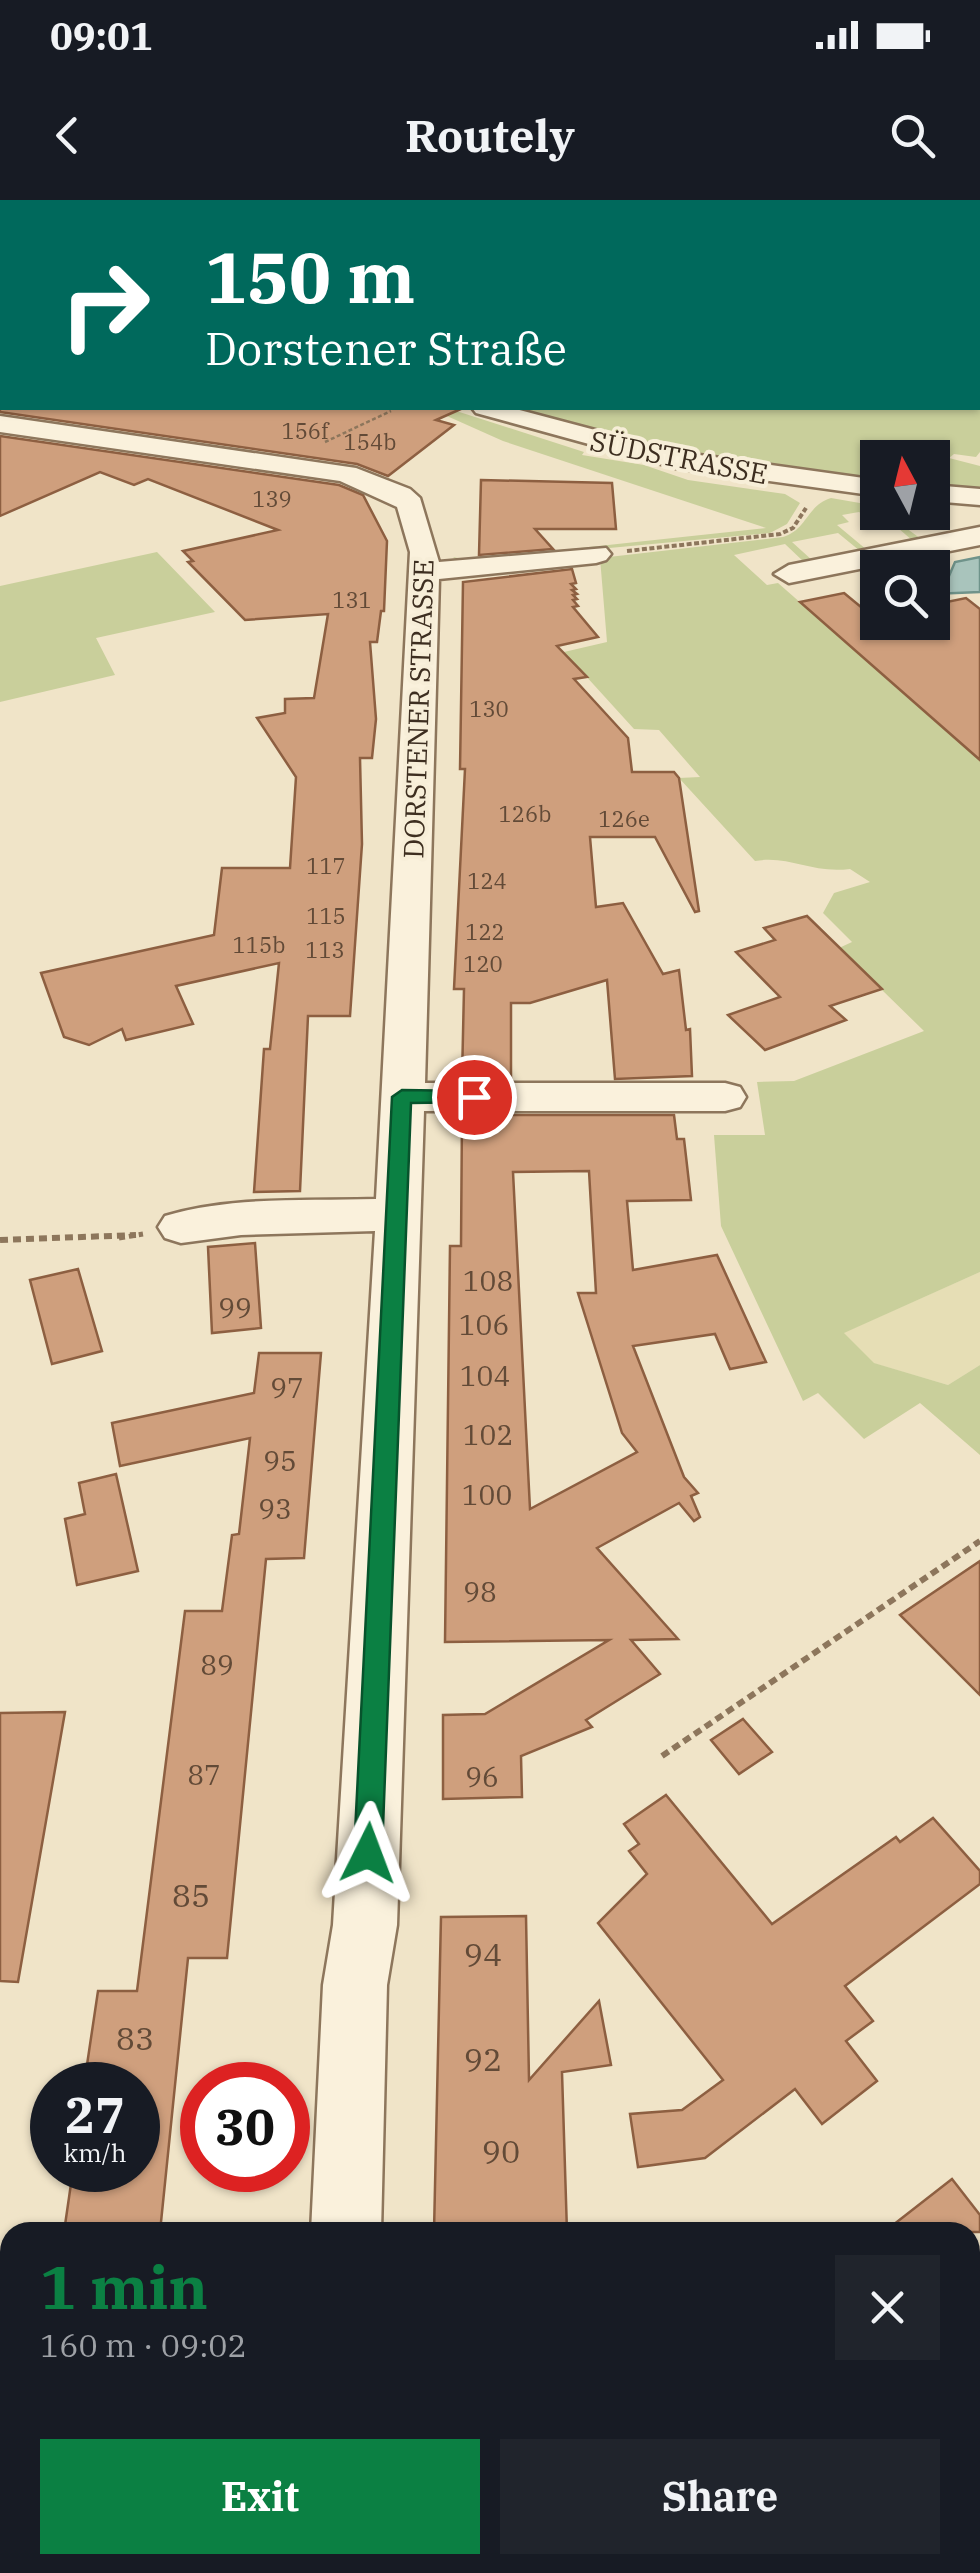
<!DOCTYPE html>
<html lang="en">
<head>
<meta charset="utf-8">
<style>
	body { margin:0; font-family:"IBM Plex Serif",serif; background:#20242c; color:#f1f3f6; height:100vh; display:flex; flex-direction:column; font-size:38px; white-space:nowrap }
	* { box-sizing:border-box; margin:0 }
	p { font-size:32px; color:#9ea1a6 }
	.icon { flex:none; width:55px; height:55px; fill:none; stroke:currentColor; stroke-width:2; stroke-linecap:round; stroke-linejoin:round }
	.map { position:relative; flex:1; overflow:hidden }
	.sheet { position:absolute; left:0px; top:2022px; width:980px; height:352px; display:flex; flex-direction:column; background:#171b24; border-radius:30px 30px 0 0; box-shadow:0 2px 8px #0004 }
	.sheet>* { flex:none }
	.guide { position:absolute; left:0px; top:0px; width:980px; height:210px; box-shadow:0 2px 8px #0004; background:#00695c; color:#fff; overflow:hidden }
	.needle { width:65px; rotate:353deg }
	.tools { position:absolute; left:860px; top:240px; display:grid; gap:20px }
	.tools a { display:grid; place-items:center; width:90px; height:90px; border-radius:0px; background:#171b24; box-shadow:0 2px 8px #0004; font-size:50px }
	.speed { position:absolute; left:30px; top:1862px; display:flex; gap:20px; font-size:50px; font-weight:700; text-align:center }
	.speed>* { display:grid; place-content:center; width:130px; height:130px; border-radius:50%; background:#171b24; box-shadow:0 2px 8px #0004; line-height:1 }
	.speed small { font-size:25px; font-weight:400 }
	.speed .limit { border:15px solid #d22; background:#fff; color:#111 }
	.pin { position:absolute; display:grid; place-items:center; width:85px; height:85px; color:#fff; margin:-42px; border:5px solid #fff; border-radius:50%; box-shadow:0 2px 10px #0007 }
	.me { position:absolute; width:110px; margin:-55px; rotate:3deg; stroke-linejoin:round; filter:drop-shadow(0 0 8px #0008) }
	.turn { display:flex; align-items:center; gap:35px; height:210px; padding:0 40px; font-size:45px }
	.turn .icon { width:130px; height:130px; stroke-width:2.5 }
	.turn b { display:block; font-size:70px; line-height:85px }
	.round { display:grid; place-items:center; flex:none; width:105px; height:105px; border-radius:0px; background:#20242c }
	.head { display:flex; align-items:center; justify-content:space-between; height:170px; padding:0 40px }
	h1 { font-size:60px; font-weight:700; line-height:75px; color:#0b8043 }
	.button { display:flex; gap:20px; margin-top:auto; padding:20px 40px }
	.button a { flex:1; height:115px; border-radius:0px; background:#0b8043; color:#fff; font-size:40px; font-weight:700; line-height:115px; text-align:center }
	.button a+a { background:#20242c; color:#f1f3f6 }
	.status { display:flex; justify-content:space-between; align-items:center; height:70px; padding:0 50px; background:#171b24; direction:ltr }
	.status svg { height:28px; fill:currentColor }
	header { display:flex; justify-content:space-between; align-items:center; height:130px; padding:0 40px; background:#171b24; font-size:45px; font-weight:700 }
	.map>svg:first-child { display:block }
</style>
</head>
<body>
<div class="status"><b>09:01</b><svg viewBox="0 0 49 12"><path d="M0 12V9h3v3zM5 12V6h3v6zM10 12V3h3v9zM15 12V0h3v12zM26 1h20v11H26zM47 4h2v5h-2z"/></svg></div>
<header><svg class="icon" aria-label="back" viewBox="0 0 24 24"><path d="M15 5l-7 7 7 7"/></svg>Routely<svg class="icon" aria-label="search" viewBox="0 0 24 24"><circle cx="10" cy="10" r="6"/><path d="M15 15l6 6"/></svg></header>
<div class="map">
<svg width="980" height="2373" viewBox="0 0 980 2373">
	<rect width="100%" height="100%" fill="#f0e4c8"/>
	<!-- farmland -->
	<path fill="#e6deb5" d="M 980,1072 L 980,1165 L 948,1185 L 873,1163 L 843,1133 Z"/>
	<!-- green -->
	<g fill="#c9cf9b">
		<path d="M 980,0 L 980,252 L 976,257 L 954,254 L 949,258 L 980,266 L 980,289 L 933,285 L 932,258 L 878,258 L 877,280 C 755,265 637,244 519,208 L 978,208 L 978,2 L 962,2 Z"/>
		<path d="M 429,208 L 447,208 L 584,252 L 582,255 L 644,265 L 688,280 L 785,294 L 800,303 L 787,324 L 770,333 L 459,362 L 453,357 L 468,360 L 766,328 L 503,241 Z"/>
		<path d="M 831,298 L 877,306 L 878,312 L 907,313 L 914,318 L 898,322 L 921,339 L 913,341 L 883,315 L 868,318 L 859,312 L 842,315 L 849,322 L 837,325 L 867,350 L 860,351 L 838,333 L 792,342 L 813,361 L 805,363 L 785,344 L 734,355 L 767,385 L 778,383 L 980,560 L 980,1072 L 844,1133 L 874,1163 L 948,1185 L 980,1165 L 980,1255 L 920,1203 L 864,1239 L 818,1193 L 803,1201 L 721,1026 L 714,935 L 765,935 L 757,882 L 794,881 L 924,831 L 839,748 L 852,742 L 823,713 L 834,693 L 870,682 L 850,669 C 811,674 790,655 755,661 L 679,578 L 700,577 L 659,530 L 634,529 L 564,452 L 607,442 L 600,358 L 783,337 C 807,330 807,305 831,298 Z"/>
		<path d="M 157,352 L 215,412 L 96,438 L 115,475 L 0,502 L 0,386 Z"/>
		<path d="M 980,2167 L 980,2373 L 954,2373 L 949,2365 L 970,2365 L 970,2175 Z"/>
	</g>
	<!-- water -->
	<path fill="#a9c4bc" stroke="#6f938a" stroke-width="2.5" d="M 980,357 L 980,392 L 933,394 L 933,386 L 946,383 L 955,362 Z"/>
	<!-- building -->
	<g fill="#cf9f7d" stroke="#8d5f41" stroke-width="2.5" fill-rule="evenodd">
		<path d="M 0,208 L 463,208 L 436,220 L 454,225 L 388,276 L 357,264 L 0,212 Z"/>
		<path d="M 0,236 L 339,285 L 363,295 L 387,341 L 384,411 L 381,411 L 377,442 L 370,442 L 376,519 L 372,558 L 360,558 L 362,644 L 350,816 L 308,816 L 300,991 L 254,992 L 264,849 L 270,849 L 279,763 L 176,786 L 193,824 L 126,840 L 122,829 L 89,845 L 64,837 L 41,773 L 214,735 L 222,668 L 290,668 L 296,577 L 257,518 L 285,513 L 285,499 L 314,498 L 328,414 L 245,420 L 188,362 L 193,361 L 183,351 L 278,330 L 148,279 L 134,285 L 100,272 L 0,316 Z"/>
		<path d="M 481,280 L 612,283 L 616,329 L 535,329 L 553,349 L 479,355 Z"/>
		<path d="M 572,369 L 576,383 L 571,384 L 576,389 L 572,390 L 577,394 L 573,395 L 577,399 L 573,400 L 578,406 L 573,407 L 598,437 L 557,446 L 587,477 L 574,479 L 628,538 L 632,572 L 674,572 L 679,578 L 699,711 L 695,712 L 655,637 L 590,637 L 596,707 L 623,703 L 663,774 L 679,770 L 686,830 L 690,829 L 692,876 L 615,879 L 607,780 L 530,803 L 511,803 L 511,879 L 462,879 L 464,789 L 454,789 L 465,569 L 460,569 L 463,382 Z"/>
		<path d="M 844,393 L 873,417 L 878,416 L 878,422 L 932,422 L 932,405 L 966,398 L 980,409 L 980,560 L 800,402 Z"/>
		<path d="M 807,716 L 882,789 L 830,806 L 846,820 L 765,850 L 728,815 L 780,797 L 736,752 L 775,740 L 764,728 Z"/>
		<path d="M 462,915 L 674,915 L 677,939 L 684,939 L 691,1000 L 627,1001 L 633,1070 L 717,1055 L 766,1162 L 730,1169 L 715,1134 L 633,1146 L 684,1277 L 698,1293 L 691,1296 L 700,1317 L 694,1321 L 679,1303 L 597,1348 L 678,1439 L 631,1440 L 660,1474 L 586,1520 L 592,1527 L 521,1556 L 522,1597 L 443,1599 L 443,1515 L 485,1514 L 609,1440 L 445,1442 L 450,1046 L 461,1046 ZM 589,971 L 596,1093 L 578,1093 L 622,1233 L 637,1252 L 530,1309 L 513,972 Z"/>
		<path d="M 255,1043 L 261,1128 L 212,1133 L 208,1047 Z"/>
		<path d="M 78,1069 L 102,1151 L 52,1164 L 30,1080 Z"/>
		<path d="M 259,1153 L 321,1153 L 304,1358 L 266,1359 L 227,1758 L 188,1758 L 160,2032 L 64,2032 L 73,1970 L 138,1970 L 138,1885 L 84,1885 L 98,1791 L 137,1791 L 185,1411 L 222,1411 L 232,1335 L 239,1334 L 250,1238 L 120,1266 L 112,1223 L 254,1193 Z"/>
		<path d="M 116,1274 L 138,1371 L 77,1385 L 65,1319 L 85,1314 L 79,1283 Z"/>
		<path d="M 980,1361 L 980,1495 L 900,1415 Z"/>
		<path d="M 65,1512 L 18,1782 L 0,1781 L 0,1513 Z"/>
		<path d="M 743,1519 L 772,1552 L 739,1574 L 711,1540 Z"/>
		<path d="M 666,1595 L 772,1724 L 896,1637 L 900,1642 L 933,1618 L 980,1671 L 980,1684 L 845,1786 L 873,1821 L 846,1841 L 877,1881 L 822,1924 L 795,1889 L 705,1958 L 638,1967 L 630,1914 L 682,1910 L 723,1880 L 598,1723 L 647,1674 L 629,1651 L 639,1644 L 624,1624 Z"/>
		<path d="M 526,1716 L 529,1880 L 599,1801 L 611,1865 L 562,1872 L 567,2032 L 434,2032 L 441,1717 Z"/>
		<path d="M 952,1979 L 980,2015 L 980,2032 L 884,2032 Z"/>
	</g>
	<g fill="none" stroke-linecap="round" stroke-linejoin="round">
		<!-- minor casing -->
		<g stroke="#8d765c" stroke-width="5">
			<g id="minor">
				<rect x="0" y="28" width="2" height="13"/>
				<path d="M 472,208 L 512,208 L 678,252 L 878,280 L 878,296 L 676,268 L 476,213 Z"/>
				<path d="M 0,216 L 356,268 L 410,289 L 420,298 L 439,362 L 606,348 L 611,354 L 606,360 L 596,363 L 439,379 L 425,883 L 725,883 L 740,887 L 746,897 L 740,907 L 725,911 L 424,911 L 397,1725 L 387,1785 L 381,2032 L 311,2032 L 323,1785 L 333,1725 L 375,1031 L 241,1035 L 181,1043 L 165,1038 L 158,1027 L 165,1016 C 232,996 307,1001 376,999 L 410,352 L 397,307 L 340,281 L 0,232 Z"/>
				<path d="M 932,285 L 980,289 L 980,305 L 932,301 Z"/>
				<path d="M 980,327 L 980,345 L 789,383 L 774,374 L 789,365 Z"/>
				<path d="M 294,2365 L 374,2365 L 373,2373 L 293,2373 Z"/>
			</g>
		</g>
		<!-- major casing -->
		<g stroke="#5b4430" stroke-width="5">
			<path id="major" d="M 2,116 L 2,132 L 0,133 L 0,117 Z"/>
		</g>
		<!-- path-far3 -->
		<g stroke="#8d765c" stroke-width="2.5" stroke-dasharray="4 2.5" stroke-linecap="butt">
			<path d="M 215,0 L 223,2"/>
			<path d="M 386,0 L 395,2"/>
			<path d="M 685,0 L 694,2"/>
			<path d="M 325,242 L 391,211"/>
		</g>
		<!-- path-far2 -->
		<path stroke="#8d765c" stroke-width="4" stroke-dasharray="5 2.5" stroke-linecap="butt" d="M 627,351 L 780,334 L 793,328 L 806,308"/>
		<!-- path-far1 -->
		<path stroke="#8d765c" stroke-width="5" stroke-dasharray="6 4" stroke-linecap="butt" d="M 119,1038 L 143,1034"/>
		<!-- path -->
		<g stroke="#8d765c" stroke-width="6" stroke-dasharray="8 5" stroke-linecap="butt">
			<path d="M 0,1040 L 136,1035"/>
			<path d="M 662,1556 L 980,1341"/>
		</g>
		<!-- minor -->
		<use href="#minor" fill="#faf1dc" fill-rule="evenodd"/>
		<!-- major -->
		<use href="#major" fill="#f3d9a0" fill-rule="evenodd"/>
	</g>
	<!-- route -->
	<path fill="#0b8043" stroke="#07532c" stroke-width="2.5" d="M 474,891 L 480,892 L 480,902 L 411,903 L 382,1653 L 378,1662 L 368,1666 L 358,1662 L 354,1653 L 392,897 L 402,890 Z"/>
	<g text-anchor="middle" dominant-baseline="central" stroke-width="8" stroke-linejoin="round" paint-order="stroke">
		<!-- far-number labels -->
		<g font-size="22" fill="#624a37">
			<text x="305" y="230">156f</text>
			<text x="370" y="241">154b</text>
			<text x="272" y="298">139</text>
			<text x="352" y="399">131</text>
			<text x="489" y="508">130</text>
			<text x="525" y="613">126b</text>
			<text x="624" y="618">126e</text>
			<text x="326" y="665">117</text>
			<text x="487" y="680">124</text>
			<text x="326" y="715">115</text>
			<text x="485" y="731">122</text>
			<text x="259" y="744">115b</text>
			<text x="325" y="749">113</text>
			<text x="483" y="763">120</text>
		</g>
		<!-- far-street labels -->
		<g font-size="28" fill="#3d2e20" stroke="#f7eed8">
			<text transform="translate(679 257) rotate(11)">SÜDSTRASSE</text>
			<text transform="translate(418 509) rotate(-88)">DORSTENER STRASSE</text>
		</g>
		<!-- number labels -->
		<g font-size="28" fill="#624a37">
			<text x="488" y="1080">108</text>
			<text x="235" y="1107">99</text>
			<text x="484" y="1124">106</text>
			<text x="485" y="1175">104</text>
			<text x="287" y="1187">97</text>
			<text x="488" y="1234">102</text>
			<text x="280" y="1260">95</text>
			<text x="487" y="1294">100</text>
			<text x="275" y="1308">93</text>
			<text x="480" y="1391">98</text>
			<text x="217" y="1464">89</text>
			<text x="204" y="1574">87</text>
			<text x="482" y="1576">96</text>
		</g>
		<!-- near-number labels -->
		<g font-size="32" fill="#624a37">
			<text x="191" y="1695">85</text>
			<text x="483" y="1754">94</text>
			<text x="135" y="1838">83</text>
			<text x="483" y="1859">92</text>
			<text x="501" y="1951">90</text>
		</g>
	</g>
</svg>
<div class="tools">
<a><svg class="needle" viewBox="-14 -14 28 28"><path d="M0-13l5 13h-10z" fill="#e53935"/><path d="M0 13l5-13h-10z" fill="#9ea1a6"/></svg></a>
<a><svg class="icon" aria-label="search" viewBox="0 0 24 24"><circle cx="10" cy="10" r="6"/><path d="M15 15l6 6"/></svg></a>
</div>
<div class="speed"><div>27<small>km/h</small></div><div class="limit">30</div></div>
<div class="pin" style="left:474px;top:897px;background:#d93025"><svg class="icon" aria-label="arrive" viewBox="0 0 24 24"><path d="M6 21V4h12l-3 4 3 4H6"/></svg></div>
<svg class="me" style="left:368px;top:1653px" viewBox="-20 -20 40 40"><path d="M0-17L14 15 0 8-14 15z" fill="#0b8043" stroke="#fff" stroke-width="4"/></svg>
<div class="guide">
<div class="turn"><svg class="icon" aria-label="right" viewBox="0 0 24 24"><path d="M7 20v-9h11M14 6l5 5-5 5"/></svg><div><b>150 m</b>Dorstener Straße</div></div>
</div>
<section class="sheet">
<div class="head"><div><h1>1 min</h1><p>160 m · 09:02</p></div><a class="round"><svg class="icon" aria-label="close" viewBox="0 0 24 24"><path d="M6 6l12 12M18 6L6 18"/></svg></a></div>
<div class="button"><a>Exit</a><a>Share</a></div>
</section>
</div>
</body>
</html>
